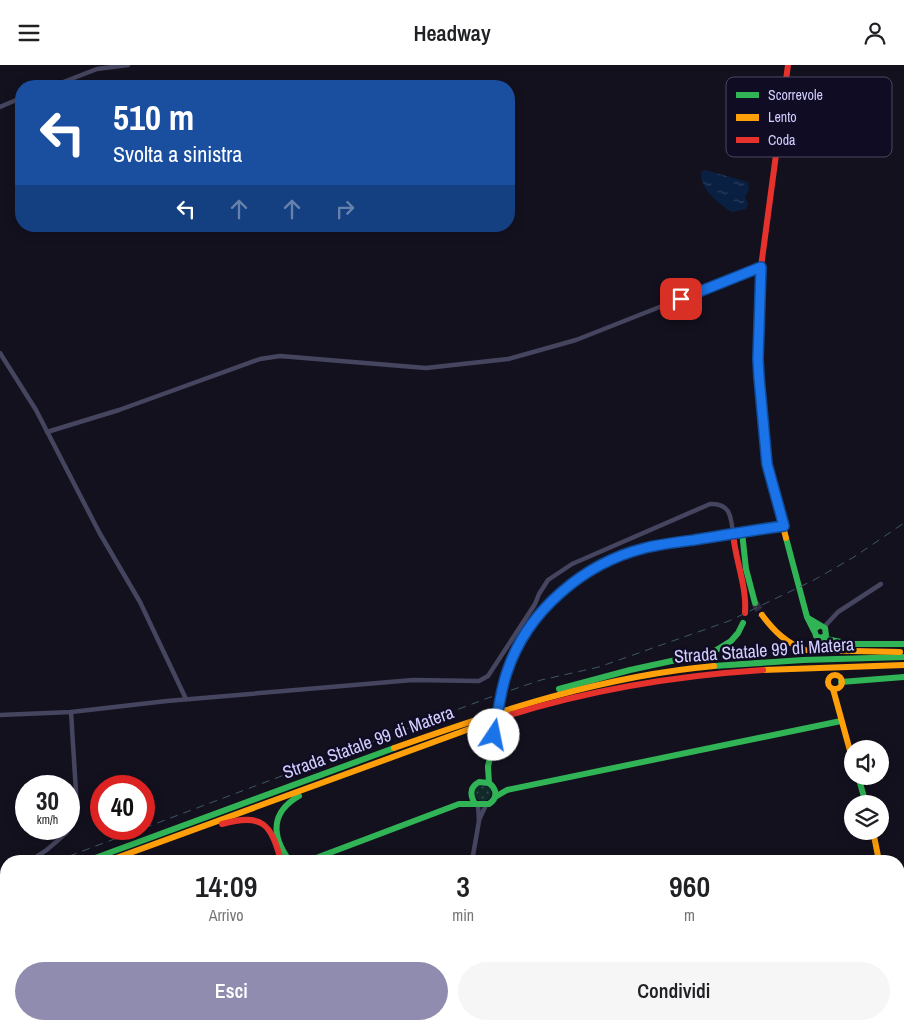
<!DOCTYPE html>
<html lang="it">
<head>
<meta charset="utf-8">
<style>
	body { margin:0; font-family:"Archivo Narrow",sans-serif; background:#f6f6f6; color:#202124; height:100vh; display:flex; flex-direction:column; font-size:19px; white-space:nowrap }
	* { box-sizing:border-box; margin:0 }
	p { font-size:16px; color:#757577 }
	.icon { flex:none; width:28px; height:28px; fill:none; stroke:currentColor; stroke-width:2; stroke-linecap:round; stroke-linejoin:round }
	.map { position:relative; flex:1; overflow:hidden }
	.side { position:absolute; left:0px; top:790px; width:905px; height:175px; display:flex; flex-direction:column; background:#fff; border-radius:20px 20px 0 0; box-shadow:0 2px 12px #0003 }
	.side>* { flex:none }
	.banner { position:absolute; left:15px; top:15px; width:500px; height:152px; border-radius:20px; box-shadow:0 2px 12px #0003; background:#1a4fa0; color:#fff; overflow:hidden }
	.fabs { position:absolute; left:844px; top:675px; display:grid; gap:10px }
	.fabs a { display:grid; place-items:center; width:45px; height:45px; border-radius:50%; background:#fff; box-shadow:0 2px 12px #0003; font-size:25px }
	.speed { position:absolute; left:15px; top:710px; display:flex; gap:10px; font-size:25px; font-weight:700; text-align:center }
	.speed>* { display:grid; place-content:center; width:65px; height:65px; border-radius:50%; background:#fff; box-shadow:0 2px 12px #0003; line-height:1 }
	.speed small { font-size:12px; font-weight:400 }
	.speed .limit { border:8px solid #d22; background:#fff; color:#111 }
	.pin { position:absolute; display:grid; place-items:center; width:42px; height:42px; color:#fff; margin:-21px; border-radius:10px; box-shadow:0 2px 8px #0006 }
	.me { position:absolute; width:55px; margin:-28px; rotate:11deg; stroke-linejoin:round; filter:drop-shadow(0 0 4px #0008) }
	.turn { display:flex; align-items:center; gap:18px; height:105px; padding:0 15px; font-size:22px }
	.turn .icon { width:65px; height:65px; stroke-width:2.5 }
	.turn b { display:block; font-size:35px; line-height:42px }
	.lanes { display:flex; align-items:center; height:48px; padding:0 15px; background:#0003; justify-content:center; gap:25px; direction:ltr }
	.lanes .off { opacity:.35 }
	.eta { display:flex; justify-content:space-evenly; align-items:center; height:85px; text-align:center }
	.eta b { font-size:30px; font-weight:600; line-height:35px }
	.primary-button { display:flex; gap:10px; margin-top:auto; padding:10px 15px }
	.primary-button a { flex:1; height:58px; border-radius:30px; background:#8f8cb0; color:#fff; font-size:20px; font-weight:600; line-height:58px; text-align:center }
	.primary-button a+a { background:#f6f6f6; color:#202124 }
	header { display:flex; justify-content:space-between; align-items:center; height:65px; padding:0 15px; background:#fff; font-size:22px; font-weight:600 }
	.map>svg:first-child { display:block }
</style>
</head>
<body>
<header><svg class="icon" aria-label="menu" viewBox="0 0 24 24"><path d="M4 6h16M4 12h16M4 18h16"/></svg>Headway<svg class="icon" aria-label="person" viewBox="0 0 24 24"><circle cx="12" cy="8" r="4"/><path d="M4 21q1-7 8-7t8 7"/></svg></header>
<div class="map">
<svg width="904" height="965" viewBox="0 0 904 965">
	<defs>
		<pattern id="grass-dots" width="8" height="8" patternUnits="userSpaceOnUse" patternTransform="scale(1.25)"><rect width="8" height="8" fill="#102a29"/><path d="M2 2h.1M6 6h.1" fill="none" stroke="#324849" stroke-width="1.8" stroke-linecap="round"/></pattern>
		<pattern id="water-ripples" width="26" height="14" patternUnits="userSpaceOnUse" patternTransform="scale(1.25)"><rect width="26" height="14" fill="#092043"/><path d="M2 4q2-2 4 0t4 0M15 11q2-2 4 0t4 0" fill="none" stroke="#2c3f5f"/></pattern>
	</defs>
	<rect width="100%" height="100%" fill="#13111e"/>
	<!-- grass -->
	<circle fill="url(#grass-dots)" cx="483" cy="728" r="8"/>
	<!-- water -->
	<path fill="url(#water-ripples)" d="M 705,105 L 748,117 L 749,124 L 745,132 L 748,138 L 746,144 L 732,147 C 719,139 700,125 701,107 Z"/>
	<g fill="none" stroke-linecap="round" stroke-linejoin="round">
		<!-- highway-tunnel -->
		<path stroke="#302d40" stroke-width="8" stroke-dasharray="8 4" stroke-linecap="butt" d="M 755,538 L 762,550"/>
		<!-- street -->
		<g stroke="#45455f" stroke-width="4.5">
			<path d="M 53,21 L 97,4 L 128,0"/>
			<path d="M 0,42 L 21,33"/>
			<path d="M 0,288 L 36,345 L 99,467 L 140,537 L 186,634"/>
			<path d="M 47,367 L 119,345 L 260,294 L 280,291 L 426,303 L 508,294 L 576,275 L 761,202"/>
			<path d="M 824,562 L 838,547 L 881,519"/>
			<path d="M 0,650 L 71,647 L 167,636 L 413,615 L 479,616 L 488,611 L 535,539 L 539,529 L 548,515 L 572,499 L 710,439 C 730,438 731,451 733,468"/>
			<path d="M 479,755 L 486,740"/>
			<path d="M 69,763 L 77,743 L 71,647"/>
			<path d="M 27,796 C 43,790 54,779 67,767 L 68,764"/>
			<path d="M 472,796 L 479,756 L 478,740"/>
			<path d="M 0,806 L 6,804"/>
			<path d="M 0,846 L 6,843"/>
			<path d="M 445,965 L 446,959"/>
		</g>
		<!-- fast -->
		<g stroke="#30b455" stroke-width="6">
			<path d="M 742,467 L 746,504 L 755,538"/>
			<path d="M 786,473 L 807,552 L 814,566"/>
			<path d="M 808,553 L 825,563 L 826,570 L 821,573 L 816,571 L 814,564 L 819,561"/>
			<path d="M 821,573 L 851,579 L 904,579"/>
			<path d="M 714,601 L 803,595 L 904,592"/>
			<path d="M 841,617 L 904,612"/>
			<path d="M 559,624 L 630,605 L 713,587 L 731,576 L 738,568 L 743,558"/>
			<path d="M 858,711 L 866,739"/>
			<path d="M 495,732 L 507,725 L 841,656"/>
			<path d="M 474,737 C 470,729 470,722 479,717 L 489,718"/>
			<path d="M 289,795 C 271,770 271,747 299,731"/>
			<path d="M 87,796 L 394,683"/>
			<path d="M 308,796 L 459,739 L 489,739 C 498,733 497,724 489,718 L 488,702"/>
			<path d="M 0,829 L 6,826"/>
			<path d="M 899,881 L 904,894"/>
		</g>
		<!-- slow -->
		<g stroke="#ff9f0a" stroke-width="6">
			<path d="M 760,225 L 758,294 L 767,399 L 786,473"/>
			<path d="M 762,550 C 774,566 786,578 805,585 L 900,587"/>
			<path d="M 509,600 L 527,567 L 550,538 L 572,518 L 598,501 L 622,490 L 645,483 L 784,461"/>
			<path d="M 763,605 L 904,600"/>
			<circle cx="835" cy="617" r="7"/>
			<path d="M 833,624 L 852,693"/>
			<path d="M 394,683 C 498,646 603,611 714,601"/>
			<path d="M 873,766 L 879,796"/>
			<path d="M 108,796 L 494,655"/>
			<path d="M 0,835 L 6,833"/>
		</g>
		<!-- jam -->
		<g stroke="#e5322d" stroke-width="6">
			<path d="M 760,225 L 761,202 L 788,0"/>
			<path d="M 733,468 C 735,495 747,520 745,548"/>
			<path d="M 494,655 C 582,626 671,611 763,605"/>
			<path d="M 222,759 C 262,748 271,758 281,796"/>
		</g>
		<!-- rail -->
		<g stroke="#3e5768" stroke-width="1" stroke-dasharray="8 6" stroke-linecap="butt">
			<path d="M 144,763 L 488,633 L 541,615 L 599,602 L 729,556 L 814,515 L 854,492 L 904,458"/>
			<path d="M 56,796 L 141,764"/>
			<path d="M 0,817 L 6,815"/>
		</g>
		<!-- fast-bridge -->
		<path stroke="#30b455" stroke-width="6" d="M 488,702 L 503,621 L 509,600"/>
	</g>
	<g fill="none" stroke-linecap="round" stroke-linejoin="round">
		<!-- route casing -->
		<g stroke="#114b97" stroke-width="12">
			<path id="route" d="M 494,670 C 498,649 500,627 507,607 C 527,546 584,498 645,483 C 661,479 678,477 694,475 C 724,470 754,465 784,461 L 767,399 L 759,312 L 758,294 L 761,202 L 681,234"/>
		</g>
		<!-- route -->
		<use href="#route" stroke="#1a73e8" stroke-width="9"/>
	</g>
	<g text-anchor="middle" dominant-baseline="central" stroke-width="5" stroke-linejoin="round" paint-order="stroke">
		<!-- street labels -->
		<g font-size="18" fill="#d2ceff" stroke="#0f0c23">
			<text transform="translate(764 585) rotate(-4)">Strada Statale 99 di Matera</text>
			<text transform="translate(368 677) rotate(-20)">Strada Statale 99 di Matera</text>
		</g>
	</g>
	<!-- legend -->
	<rect x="726" y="12" width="166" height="80" rx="8" fill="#0f0c23" stroke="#4a4665" stroke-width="1"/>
	<rect x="736" y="27" width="23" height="6" fill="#30b455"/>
	<rect x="736" y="49" width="23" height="7" fill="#ff9f0a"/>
	<rect x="736" y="72" width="23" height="6" fill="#e5322d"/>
	<g font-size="14" fill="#d2ceff">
		<text x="768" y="35">Scorrevole</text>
		<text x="768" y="57">Lento</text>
		<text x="768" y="80">Coda</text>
	</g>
</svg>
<div class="fabs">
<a><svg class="icon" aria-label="sound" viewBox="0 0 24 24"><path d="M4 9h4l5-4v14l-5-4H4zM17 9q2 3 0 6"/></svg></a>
<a><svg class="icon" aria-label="layers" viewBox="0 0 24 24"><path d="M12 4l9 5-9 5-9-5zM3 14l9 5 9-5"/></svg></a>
</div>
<div class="speed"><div>30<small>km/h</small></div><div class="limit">40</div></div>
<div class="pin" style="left:681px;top:234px;background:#d93025"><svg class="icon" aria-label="arrive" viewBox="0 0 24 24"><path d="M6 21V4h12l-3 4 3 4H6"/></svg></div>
<svg class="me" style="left:494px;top:670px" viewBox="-20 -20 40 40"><circle r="19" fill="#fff"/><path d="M0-13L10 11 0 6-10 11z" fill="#1a73e8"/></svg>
<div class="banner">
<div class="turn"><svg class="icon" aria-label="left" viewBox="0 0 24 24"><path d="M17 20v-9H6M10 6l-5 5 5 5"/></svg><div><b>510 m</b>Svolta a sinistra</div></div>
<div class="lanes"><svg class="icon" aria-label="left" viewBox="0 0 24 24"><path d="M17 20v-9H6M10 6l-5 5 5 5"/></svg><svg class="icon off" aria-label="ahead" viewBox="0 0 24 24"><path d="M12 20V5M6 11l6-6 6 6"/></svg><svg class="icon off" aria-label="ahead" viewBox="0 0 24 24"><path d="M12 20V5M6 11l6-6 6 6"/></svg><svg class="icon off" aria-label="right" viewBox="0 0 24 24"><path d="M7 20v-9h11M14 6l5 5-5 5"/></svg></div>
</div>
<section class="side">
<div class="eta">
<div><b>14:09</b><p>Arrivo</p></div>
<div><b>3</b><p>min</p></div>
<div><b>960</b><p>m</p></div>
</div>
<div class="primary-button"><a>Esci</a><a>Condividi</a></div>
</section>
</div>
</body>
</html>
